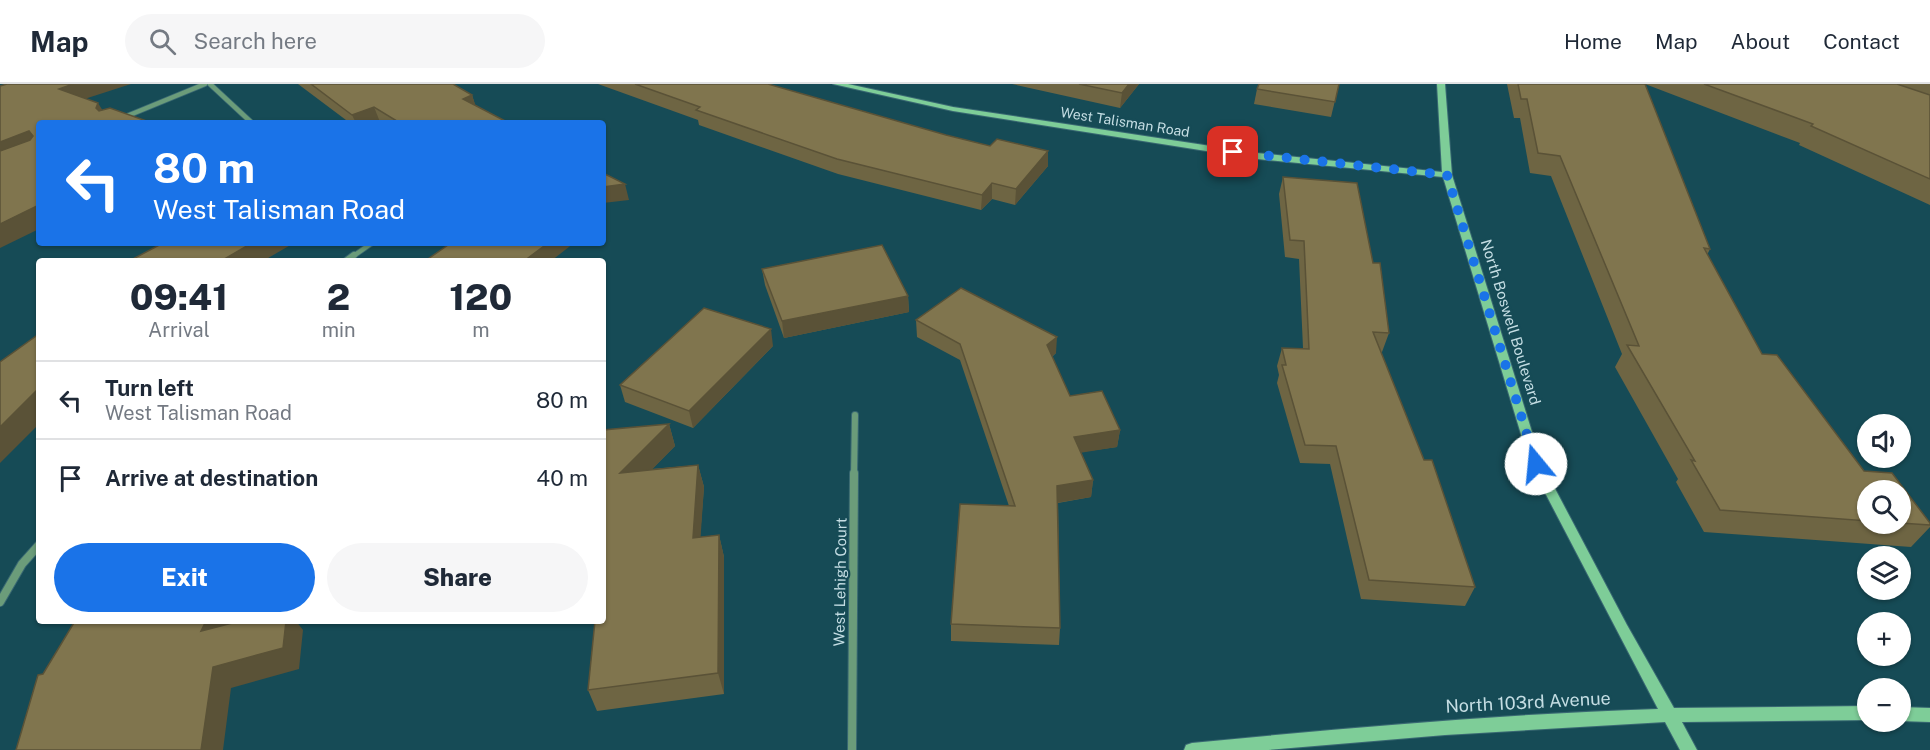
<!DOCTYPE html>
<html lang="en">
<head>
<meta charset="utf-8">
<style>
	body { margin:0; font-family:"Public Sans",sans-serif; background:#f6f6f7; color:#1f2937; height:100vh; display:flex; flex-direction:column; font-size:22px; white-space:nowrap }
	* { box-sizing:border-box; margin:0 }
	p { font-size:20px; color:#747a83 }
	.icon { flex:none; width:33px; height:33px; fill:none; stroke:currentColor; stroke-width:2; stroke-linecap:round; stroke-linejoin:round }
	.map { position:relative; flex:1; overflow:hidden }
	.panel { position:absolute; left:36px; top:174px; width:570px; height:366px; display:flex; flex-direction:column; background:#fff; border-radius:6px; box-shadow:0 2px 4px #0004 }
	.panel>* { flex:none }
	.banner { position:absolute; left:36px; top:36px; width:570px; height:126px; border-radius:6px; box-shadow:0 2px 4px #0004; background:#1a73e8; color:#fff; overflow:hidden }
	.buttons { position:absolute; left:1857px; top:330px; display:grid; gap:12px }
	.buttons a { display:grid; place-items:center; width:54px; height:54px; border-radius:50%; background:#fff; box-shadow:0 2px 4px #0004; font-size:30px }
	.pin { position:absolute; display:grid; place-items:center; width:51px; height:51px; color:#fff; margin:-26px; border-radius:12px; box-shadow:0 3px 9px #0006 }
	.me { position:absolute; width:66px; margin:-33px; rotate:343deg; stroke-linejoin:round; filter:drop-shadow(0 0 4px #0008) }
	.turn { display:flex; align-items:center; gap:21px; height:126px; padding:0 18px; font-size:27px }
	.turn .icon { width:78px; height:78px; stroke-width:2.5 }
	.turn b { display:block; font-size:42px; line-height:51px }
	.eta { display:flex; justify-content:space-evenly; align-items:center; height:102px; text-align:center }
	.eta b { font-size:36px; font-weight:800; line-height:42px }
	.button { display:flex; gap:12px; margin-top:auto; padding:12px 18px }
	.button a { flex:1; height:69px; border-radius:36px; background:#1a73e8; color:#fff; font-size:24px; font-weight:800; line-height:69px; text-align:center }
	.button a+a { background:#f6f6f7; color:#1f2937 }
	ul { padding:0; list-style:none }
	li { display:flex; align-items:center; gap:18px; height:78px; padding:0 18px; border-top:2px solid #e0e1e3 }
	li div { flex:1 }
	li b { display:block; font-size:22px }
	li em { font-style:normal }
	header { display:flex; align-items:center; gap:36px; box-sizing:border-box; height:84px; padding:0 30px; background:#fff; border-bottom:2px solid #e0e1e3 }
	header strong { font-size:28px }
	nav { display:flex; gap:33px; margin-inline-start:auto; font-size:21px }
	.search { width:420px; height:54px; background:#f6f6f7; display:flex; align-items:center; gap:15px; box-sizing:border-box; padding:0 21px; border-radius:33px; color:#747a83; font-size:22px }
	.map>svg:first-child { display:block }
</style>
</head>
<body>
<header>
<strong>Map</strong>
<div class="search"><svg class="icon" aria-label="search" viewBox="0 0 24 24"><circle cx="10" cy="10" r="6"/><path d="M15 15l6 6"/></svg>Search here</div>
<nav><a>Home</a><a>Map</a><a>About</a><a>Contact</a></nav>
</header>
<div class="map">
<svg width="1930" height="666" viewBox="0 0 1930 666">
	<rect width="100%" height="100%" fill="#164b56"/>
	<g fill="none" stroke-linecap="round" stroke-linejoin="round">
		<!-- street-far2 casing -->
		<g stroke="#396872" stroke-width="6">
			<g id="street-far2">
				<path d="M 210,0 L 252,39"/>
				<path d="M 110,39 L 205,0"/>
				<path d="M 352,173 L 372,159"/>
			</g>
		</g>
		<!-- street-far1 casing -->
		<g stroke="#396872" stroke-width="8">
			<g id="street-far1">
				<path d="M 346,177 L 354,171"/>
				<path d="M 854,391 L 855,331"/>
			</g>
		</g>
		<!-- street casing -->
		<g stroke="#396872" stroke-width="10">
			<g id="street">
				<path d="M 0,518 L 22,480 L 39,461"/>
				<path d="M 852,666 L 854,389"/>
			</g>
		</g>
		<!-- secondary casing -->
		<g stroke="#396872" stroke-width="2">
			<g id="secondary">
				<path d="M 833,0 L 848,0 L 953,23 L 1257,69 L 1442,88 L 1437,0 L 1445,0 L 1452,91 L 1542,380 L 1627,541 L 1674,624 L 1868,622 L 1868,636 L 1682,638 L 1697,666 L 1680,666 L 1665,638 L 1445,651 L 1268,666 L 1184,666 L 1186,661 L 1192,659 C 1347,644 1502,630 1658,625 L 1530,380 L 1443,93 L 1257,75 L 953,27 Z"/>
				<path d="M 1900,623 L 1930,624 L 1930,638 L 1900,637 Z"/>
			</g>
		</g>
		<!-- street-far2 -->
		<use href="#street-far2" stroke="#6b9c7a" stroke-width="4.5"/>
		<!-- street-far1 -->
		<use href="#street-far1" stroke="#6b9c7a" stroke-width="6"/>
		<!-- street -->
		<use href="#street" stroke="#6b9c7a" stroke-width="8"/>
		<!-- secondary -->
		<use href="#secondary" fill="#7ecd98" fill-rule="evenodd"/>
	</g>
	<!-- wall -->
	<g fill="#6e6543" fill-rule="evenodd">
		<path d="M 298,0 L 453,0 L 472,11 L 475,21 L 509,39 L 381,39 L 380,38 L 378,39 L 350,39 Z"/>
		<path d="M 598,0 L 768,0 L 946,51 L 990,62 L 1048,67 L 1048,82 L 1015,121 L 992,115 L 981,126 L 838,90 L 699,41 L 698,36 Z"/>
		<path d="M 1012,0 L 1139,0 L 1120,24 Z"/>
		<path d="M 1339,0 L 1331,33 L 1254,20 L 1257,5 Z"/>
		<path d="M 1507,0 L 1645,0 L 1710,165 L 1707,171 L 1762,270 L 1864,387 L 1930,439 L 1930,443 L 1911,463 L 1704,448 L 1676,398 L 1678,395 L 1615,283 L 1622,270 L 1551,92 L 1530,89 L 1520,34 L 1514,34 ZM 1868,406 L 1900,440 L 1868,440 Z"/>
		<path d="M 1645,0 L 1930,0 L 1930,121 L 1799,61 L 1800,59 Z"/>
		<path d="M 1283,93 L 1389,249 L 1382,268 L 1381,268 L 1475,503 L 1465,522 L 1361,515 L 1330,380 L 1300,379 L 1277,299 L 1279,291 L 1277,282 L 1282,264 L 1303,264 L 1299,175 L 1285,173 L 1279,110 Z"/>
		<path d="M 762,185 L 908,212 L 909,228 L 784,254 L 765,201 Z"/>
		<path d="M 916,236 L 1056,269 L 1052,273 L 1070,312 L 1120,346 L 1117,363 L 1081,368 L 1093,396 L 1091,413 L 1058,419 L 1060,544 L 1059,561 L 951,557 L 951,540 L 1009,422 L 960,276 L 917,253 Z"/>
		<path d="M 773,262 L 693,344 L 625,318 L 620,301 Z"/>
		<path d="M 669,340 L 675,362 L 652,385 L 698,381 L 704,403 L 700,453 L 719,451 L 724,473 L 724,610 L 597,627 L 588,606 L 603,537 L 603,346 Z"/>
	</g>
	<!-- shaded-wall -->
	<g fill="#5a5237">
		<path d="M 73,0 L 131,0 L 69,20 L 59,5 Z"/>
		<path d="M 1129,0 L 1139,0 L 1120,24 L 1122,9 Z"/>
		<path d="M 472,11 L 477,26 L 463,15 Z"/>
		<path d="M 98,19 L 108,35 L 96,24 Z"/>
		<path d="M 374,23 L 380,38 L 356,39 L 352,31 Z"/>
		<path d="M 29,47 L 39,62 L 0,79 L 0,58 Z"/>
		<path d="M 1048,67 L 1048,82 L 1015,121 L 1016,105 Z"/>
		<path d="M 992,99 L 992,115 L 981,126 L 982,111 Z"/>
		<path d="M 625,100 L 629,116 L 603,119 L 603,103 Z"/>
		<path d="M 39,121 L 39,145 L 0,164 L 0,140 Z"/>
		<path d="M 252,159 L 294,159 L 263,177 L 221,177 Z"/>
		<path d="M 548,159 L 574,159 L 551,177 L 524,177 Z"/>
		<path d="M 908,212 L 909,228 L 784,254 L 782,237 Z"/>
		<path d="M 771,245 L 773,262 L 693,344 L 689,327 Z"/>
		<path d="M 1057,253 L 1056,269 L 1045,278 L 1047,261 Z"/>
		<path d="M 39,304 L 39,340 L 0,379 L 0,343 Z"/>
		<path d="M 669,340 L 675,362 L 627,411 L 620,389 Z"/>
		<path d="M 1120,346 L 1117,363 L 1073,370 L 1074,353 Z"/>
		<path d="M 698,381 L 704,403 L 699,476 L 693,454 Z"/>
		<path d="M 1093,396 L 1091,413 L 1056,419 L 1057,402 Z"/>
		<path d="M 719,451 L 724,473 L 724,610 L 718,589 Z"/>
		<path d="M 206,537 L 234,537 L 219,569 L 201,547 Z"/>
		<path d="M 286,537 L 296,537 L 303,546 L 299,585 L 231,604 L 223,666 L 201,666 L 213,583 Z"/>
	</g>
	<!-- building -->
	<g fill="#80754e" stroke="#5a5237" stroke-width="1.5">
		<path d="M 7,0 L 73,0 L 59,5 L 98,19 L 96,24 L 99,27 L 110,24 L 152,39 L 39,39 L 39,121 L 0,140 L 0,67 L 30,56 L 33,52 L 29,47 L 0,58 L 0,2 Z"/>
		<path d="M 311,0 L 453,0 L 472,11 L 463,15 L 509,39 L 400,39 L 374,23 L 352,31 Z"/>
		<path d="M 635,0 L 768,0 L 946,51 L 990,62 L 997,55 L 1048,67 L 1016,105 L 992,99 L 982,111 L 837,75 L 696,26 L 700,23 Z"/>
		<path d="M 1079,0 L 1129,0 L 1122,9 Z"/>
		<path d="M 1259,0 L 1339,0 L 1335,18 L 1257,5 Z"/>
		<path d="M 1518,0 L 1645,0 L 1710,165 L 1704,164 L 1762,270 L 1777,271 L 1864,387 L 1892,389 L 1930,439 L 1930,441 L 1900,439 L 1900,406 L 1868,406 L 1868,437 L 1720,426 L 1691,376 L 1695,377 L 1627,261 L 1639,262 L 1560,72 L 1538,69 L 1527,15 L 1521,15 Z"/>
		<path d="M 1704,0 L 1897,0 L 1930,11 L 1930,95 L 1811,42 L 1813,40 Z"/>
		<path d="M 603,89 L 625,100 L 603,103 Z"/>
		<path d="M 1283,93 L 1357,99 L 1373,179 L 1380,179 L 1389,249 L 1373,248 L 1424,376 L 1432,376 L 1475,503 L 1369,496 L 1336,362 L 1305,361 L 1282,281 L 1286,281 L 1282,264 L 1309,265 L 1304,157 L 1290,156 Z"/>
		<path d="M 163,159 L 252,159 L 221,177 L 138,177 L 133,175 Z"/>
		<path d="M 451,159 L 548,159 L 524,177 L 425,177 Z"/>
		<path d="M 882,161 L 908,212 L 782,237 L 762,185 Z"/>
		<path d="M 961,204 L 1057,253 L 1047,261 L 1070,312 L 1102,307 L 1120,346 L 1074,353 L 1093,396 L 1057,402 L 1060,544 L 951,540 L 960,420 L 1015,422 L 960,260 L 916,236 Z"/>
		<path d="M 704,224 L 771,245 L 689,327 L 620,301 Z"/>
		<path d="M 39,250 L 39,304 L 0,343 L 0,278 Z"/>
		<path d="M 669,340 L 620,389 L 698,381 L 693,454 L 719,451 L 718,589 L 588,606 L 595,537 L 603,537 L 603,464 L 605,444 L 603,444 L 603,346 Z"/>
		<path d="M 75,537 L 206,537 L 201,547 L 240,537 L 286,537 L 283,564 L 213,583 L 201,666 L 16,666 L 38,591 L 43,590 Z"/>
	</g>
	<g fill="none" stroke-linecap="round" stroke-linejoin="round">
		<!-- route -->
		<path stroke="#1a73e8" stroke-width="10" stroke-dasharray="0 18" d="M 1233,68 L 1447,91 L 1536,380"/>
	</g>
	<g text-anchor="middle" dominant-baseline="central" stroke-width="4.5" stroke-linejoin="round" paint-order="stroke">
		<!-- far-street labels -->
		<g font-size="14" fill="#c4dde3" stroke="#164b56">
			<text transform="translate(1125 38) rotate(9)">West Talisman Road</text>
		</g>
		<!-- street labels -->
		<g font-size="15" fill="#c4dde3" stroke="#164b56">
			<text transform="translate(1511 238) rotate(73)">North Boswell Boulevard</text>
			<text transform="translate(840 498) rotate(-89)">West Lehigh Court</text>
		</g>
		<!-- near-street labels -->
		<g font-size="18" fill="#c4dde3" stroke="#164b56">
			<text transform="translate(1528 618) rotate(-3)">North 103rd Avenue</text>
		</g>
	</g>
</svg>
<div class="buttons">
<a><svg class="icon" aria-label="sound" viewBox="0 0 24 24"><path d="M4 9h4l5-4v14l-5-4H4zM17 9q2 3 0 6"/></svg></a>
<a><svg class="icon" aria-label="search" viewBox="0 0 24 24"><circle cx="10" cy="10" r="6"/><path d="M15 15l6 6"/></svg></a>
<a><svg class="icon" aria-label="layers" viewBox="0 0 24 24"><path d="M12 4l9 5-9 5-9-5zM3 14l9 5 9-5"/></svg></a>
<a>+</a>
<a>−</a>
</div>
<div class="pin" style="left:1233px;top:68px;background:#d93025"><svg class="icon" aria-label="arrive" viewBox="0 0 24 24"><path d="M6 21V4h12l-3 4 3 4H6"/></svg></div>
<svg class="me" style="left:1536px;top:380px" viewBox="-20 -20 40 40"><circle r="19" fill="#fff"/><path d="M0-13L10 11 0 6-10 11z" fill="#1a73e8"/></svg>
<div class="banner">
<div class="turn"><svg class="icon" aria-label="left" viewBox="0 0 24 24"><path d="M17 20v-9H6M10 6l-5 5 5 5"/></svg><div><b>80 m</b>West Talisman Road</div></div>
</div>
<section class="panel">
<div class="eta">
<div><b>09:41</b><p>Arrival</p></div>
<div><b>2</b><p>min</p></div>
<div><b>120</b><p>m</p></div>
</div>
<ul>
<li><svg class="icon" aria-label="left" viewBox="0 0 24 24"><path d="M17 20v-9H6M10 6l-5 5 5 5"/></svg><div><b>Turn left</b><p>West Talisman Road</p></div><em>80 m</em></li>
<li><svg class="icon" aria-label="arrive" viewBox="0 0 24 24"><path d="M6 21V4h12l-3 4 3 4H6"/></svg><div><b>Arrive at destination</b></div><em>40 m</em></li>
</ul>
<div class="button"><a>Exit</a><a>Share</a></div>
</section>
</div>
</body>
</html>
